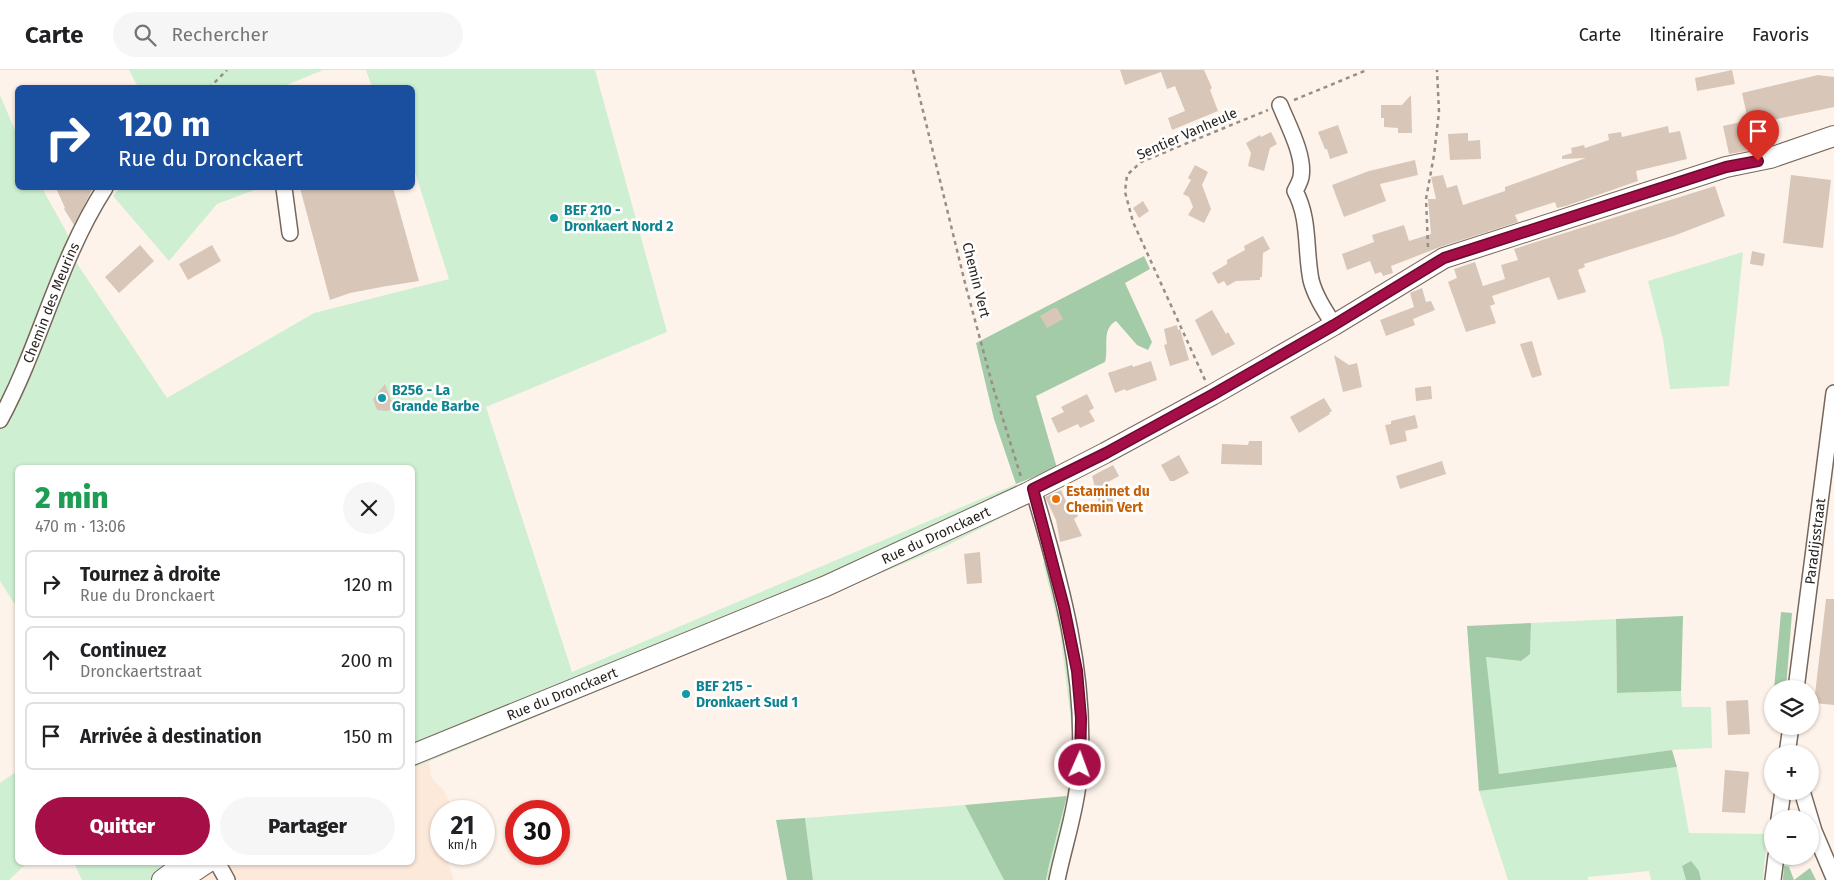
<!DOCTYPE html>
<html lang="fr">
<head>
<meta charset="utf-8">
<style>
	body { margin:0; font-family:"Fira Sans",sans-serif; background:#f6f6f6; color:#202124; height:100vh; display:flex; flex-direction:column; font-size:19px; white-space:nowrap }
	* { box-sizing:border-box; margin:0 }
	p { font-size:16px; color:#757577 }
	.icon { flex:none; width:28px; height:28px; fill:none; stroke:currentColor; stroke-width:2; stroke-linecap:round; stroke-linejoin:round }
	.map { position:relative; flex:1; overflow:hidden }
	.drawer { position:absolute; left:15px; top:395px; width:400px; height:400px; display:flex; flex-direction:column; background:#fff; border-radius:8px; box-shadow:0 1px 4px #0004 }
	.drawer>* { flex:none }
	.banner { position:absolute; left:15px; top:15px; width:400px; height:105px; border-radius:8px; box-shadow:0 1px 4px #0004; background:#1a4fa0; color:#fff; overflow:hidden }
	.controls { position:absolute; left:1764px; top:610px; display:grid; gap:10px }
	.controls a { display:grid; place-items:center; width:55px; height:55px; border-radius:50%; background:#fff; box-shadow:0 1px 4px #0004; font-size:25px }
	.speed { position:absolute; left:430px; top:730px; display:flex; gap:10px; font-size:25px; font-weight:700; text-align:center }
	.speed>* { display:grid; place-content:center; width:65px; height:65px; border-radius:50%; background:#fff; box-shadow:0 1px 4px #0004; line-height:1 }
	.speed small { font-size:12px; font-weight:400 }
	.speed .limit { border:8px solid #d22; background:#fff; color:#111 }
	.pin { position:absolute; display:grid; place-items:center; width:42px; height:42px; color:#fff; margin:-51px -21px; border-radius:50% 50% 50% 0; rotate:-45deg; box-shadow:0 0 5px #0007 }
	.pin .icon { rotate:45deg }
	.me { position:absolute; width:55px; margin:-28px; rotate:2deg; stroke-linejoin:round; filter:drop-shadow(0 0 4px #0008) }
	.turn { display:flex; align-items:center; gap:18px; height:105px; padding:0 20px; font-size:22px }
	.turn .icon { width:65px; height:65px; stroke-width:2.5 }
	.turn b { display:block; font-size:35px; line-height:42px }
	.round { display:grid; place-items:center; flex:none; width:52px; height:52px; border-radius:26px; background:#f6f6f6 }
	.head { display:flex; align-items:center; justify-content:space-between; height:85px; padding:0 20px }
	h1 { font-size:30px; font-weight:800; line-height:38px; color:#1e9e55 }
	.action { display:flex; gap:10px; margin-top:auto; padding:10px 20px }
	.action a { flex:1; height:58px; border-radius:30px; background:#a50e47; color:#fff; font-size:20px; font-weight:800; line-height:58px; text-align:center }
	.action a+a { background:#f6f6f6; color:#202124 }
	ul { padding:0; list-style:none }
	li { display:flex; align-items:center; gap:15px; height:68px; margin:0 10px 8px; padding:0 10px; border:2px solid #e0e0e0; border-radius:8px }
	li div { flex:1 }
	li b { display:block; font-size:19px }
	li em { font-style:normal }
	header { display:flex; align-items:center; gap:30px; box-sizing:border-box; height:70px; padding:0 25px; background:#fff; border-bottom:1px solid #e0e0e0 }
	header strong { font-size:24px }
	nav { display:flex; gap:28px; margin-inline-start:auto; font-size:18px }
	.search { width:350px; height:45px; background:#f6f6f6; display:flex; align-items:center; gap:12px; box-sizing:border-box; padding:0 18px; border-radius:28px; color:#757577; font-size:19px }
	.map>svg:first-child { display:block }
</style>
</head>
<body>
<header>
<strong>Carte</strong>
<div class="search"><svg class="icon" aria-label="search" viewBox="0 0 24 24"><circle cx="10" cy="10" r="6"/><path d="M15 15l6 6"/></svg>Rechercher</div>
<nav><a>Carte</a><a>Itinéraire</a><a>Favoris</a></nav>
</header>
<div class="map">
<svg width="1834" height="810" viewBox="0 0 1834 810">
	<rect width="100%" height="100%" fill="#fef3ea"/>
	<!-- built -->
	<path fill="#fde9da" d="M 429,691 L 431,707 L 444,721 L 452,737 L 452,741 L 441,741 L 441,784 L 445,784 L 454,810 L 195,810 L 225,793 L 412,792 L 413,698 Z"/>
	<!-- green -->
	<g fill="#ceefd1">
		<path d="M 129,0 L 323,0 L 282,17 L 138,17 Z"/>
		<path d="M 366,0 L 595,0 L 667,262 L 486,337 L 572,602 L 1016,414 L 1023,437 L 946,476 L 413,698 L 412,398 L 18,398 L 17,538 L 0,511 L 0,25 L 17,65 L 18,118 L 42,118 L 67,163 L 76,192 L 167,328 L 314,243 L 449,209 L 413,96 L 412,18 L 372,17 Z"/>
		<path d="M 120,118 L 259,118 L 217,134 L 169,191 L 113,126 Z"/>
		<path d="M 1743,182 L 1729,316 L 1670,319 L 1663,269 L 1648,211 Z"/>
		<path d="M 1056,489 L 1084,613 L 1062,810 L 1046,810 L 1049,795 L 1067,726 L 1072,660 L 1060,561 L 1043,493 Z"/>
		<path d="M 1616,549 L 1617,623 L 1681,621 L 1682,637 L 1711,637 L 1712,678 L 1672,680 L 1499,704 L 1485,587 L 1521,591 L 1530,583 L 1531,553 Z"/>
		<path d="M 1677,697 L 1689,763 L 1767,764 L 1763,810 L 1701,810 L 1699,801 L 1682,796 L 1686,810 L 1651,810 L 1649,801 L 1588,807 L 1588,810 L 1508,810 L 1479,721 Z"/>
		<path d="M 17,701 L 18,792 L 27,793 L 9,810 L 0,810 L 0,713 Z"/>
		<path d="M 965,735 L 1004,810 L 813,810 L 805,748 Z"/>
		<path d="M 1786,786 L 1804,786 L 1804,787 L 1789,797 L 1784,796 Z"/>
		<path d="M 74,793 L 225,793 L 195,810 L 82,810 Z"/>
	</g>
	<!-- forest -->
	<g fill="#a3cba8">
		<path d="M 1144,186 L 1150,199 L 1125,213 L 1152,272 L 1148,280 L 1137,275 L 1116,251 C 1101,259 1109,278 1105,292 L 1036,326 L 1057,398 L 1016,414 L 994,349 L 976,273 Z"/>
		<path d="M 1781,542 L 1792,543 L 1786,619 L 1774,619 Z"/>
		<path d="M 1683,546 L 1681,621 L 1617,623 L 1616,549 Z"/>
		<path d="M 1531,553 L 1530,584 L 1521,591 L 1486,587 L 1499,704 L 1672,680 L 1677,697 L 1479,721 L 1467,556 Z"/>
		<path d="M 1067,726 L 1049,795 L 1046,810 L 1004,810 L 965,735 Z"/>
		<path d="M 805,748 L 813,810 L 787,810 L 776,750 Z"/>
		<path d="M 1691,791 L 1699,801 L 1701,810 L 1686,810 L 1682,796 Z"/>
		<path d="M 1784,796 L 1789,797 L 1794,810 L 1783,810 Z"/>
		<path d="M 1810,798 L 1816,810 L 1794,810 Z"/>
	</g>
	<!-- building -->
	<g fill="#d8c6b8">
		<path d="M 1120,0 L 1204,0 L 1212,18 L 1210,20 L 1218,41 L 1172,60 L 1168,48 L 1185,41 L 1175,16 L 1167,19 L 1161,2 L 1125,15 Z"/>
		<path d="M 1732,0 L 1735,14 L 1697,21 L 1695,8 Z"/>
		<path d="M 1818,5 L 1834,7 L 1834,37 L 1749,55 L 1742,23 Z"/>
		<path d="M 1411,25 L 1412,63 L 1398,63 L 1398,58 L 1384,57 L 1384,48 L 1381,48 L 1381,35 L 1402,35 Z"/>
		<path d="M 1741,52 L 1747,81 L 1729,84 L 1723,56 Z"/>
		<path d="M 1338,55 L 1348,83 L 1330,89 L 1327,79 L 1325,79 L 1318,62 Z"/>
		<path d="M 1668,56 L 1669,63 L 1680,61 L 1687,89 L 1636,101 L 1638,111 L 1566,136 L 1557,138 L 1555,132 L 1515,145 L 1518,152 L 1440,177 L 1404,191 L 1391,196 L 1393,203 L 1383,206 L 1381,202 L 1375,204 L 1370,191 L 1347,200 L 1342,184 L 1374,172 L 1372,165 L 1404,155 L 1409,171 L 1431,164 L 1428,129 L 1436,129 L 1431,107 L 1443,105 L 1447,118 L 1457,115 L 1463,135 L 1505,121 L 1505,117 L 1586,88 L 1562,89 L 1562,86 L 1572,83 L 1571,78 L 1584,75 L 1585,78 L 1609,70 L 1608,64 L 1621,62 L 1622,67 Z"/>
		<path d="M 1271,62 L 1277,74 L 1270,78 L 1264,101 L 1248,96 L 1251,83 L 1246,73 L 1260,65 L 1261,67 Z"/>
		<path d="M 1468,63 L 1468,71 L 1480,70 L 1481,89 L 1450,90 L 1448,64 Z"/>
		<path d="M 1415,90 L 1418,105 L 1380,114 L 1386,131 L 1344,147 L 1332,115 L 1369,101 Z"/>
		<path d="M 1195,95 L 1208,102 L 1202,115 L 1211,139 L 1204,153 L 1188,145 L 1193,137 L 1189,127 L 1183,124 L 1191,110 L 1188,108 Z"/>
		<path d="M 1791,105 L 1831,110 L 1823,178 L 1783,173 Z"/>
		<path d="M 1715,116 L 1725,146 L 1676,165 L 1584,194 L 1585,197 L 1578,200 L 1586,222 L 1558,230 L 1549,207 L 1492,226 L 1495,234 L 1490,236 L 1496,253 L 1466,262 L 1448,212 L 1457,208 L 1454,199 L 1475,192 L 1483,216 L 1505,209 L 1501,195 L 1518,190 L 1514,179 Z"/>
		<path d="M 56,118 L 93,118 L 74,155 L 64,139 L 65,138 Z"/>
		<path d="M 300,118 L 393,118 L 419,211 L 387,216 L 350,223 L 330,230 Z"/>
		<path d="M 1143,131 L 1149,141 L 1139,148 L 1133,138 Z"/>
		<circle cx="554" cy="148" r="6"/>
		<path d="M 1263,166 L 1270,179 L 1263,183 L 1262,207 L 1260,207 L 1260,210 L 1236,211 L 1227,216 L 1224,211 L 1218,214 L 1212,203 L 1227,194 L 1227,190 L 1245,180 L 1244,176 Z"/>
		<path d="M 140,175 L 154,191 L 119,223 L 105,207 Z"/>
		<path d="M 212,175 L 221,191 L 188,210 L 179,194 Z"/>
		<path d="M 1752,181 L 1765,184 L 1763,196 L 1750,194 Z"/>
		<path d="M 1422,218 L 1426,232 L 1431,231 L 1435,240 L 1413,249 L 1415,255 L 1386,266 L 1380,250 L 1414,237 L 1410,223 Z"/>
		<path d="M 1054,238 L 1057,238 L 1063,249 L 1047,258 L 1040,246 Z"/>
		<path d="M 1212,240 L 1226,264 L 1228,262 L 1235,274 L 1212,286 L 1195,250 Z"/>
		<path d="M 1177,255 L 1178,260 L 1180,259 L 1189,290 L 1170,296 L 1164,275 L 1167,274 L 1164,259 Z"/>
		<path d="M 1532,271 L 1542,305 L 1532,308 L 1520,274 Z"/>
		<path d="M 1334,285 L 1349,295 L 1357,293 L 1362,317 L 1343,322 Z"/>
		<path d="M 1151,291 L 1157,310 L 1126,321 L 1125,319 L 1115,323 L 1108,303 L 1132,295 L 1133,297 Z"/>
		<path d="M 385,314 L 391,330 L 398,337 L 387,341 L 377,340 L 373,329 Z"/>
		<path d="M 1431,316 L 1432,329 L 1416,331 L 1415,318 Z"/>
		<path d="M 1087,324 L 1094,338 L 1089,341 L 1095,351 L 1080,358 L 1078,354 L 1058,363 L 1051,348 L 1064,342 L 1061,337 Z"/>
		<path d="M 1324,328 L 1332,341 L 1329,343 L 1330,344 L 1299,363 L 1290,347 Z"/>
		<path d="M 1415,345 L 1418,358 L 1405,361 L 1407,371 L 1390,375 L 1385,355 L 1391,354 L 1391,351 Z"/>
		<path d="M 1249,371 L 1262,371 L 1262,395 L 1221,394 L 1222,374 L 1248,375 Z"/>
		<path d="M 1179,385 L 1189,403 L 1174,411 L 1170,411 L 1161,395 Z"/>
		<path d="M 1442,391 L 1446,404 L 1400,419 L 1396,406 Z"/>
		<path d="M 1113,395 L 1119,406 L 1108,412 L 1116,441 L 1102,445 L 1092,406 Z"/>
		<path d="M 1061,420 L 1069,438 L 1074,438 L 1078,446 L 1074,449 L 1082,466 L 1060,472 L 1056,450 L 1045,427 Z"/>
		<path d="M 980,482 L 982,513 L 967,514 L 964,484 Z"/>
		<path d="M 1826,529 L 1834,529 L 1834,635 L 1814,633 Z"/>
		<circle cx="686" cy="624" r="6"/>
		<path d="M 1748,630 L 1750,664 L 1728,665 L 1726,631 Z"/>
		<path d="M 1725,700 L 1749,702 L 1745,743 L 1722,742 Z"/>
	</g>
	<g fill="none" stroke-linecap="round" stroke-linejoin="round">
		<!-- minor casing -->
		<g stroke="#77675b" stroke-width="18">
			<g id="minor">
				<path d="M 1280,35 C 1288,55 1305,86 1301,107 C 1300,112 1297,117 1295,121 C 1310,149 1305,180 1311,210 C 1315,226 1325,241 1334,255"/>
				<path d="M 284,118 L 290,163"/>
				<path id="s1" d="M 0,350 C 41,274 58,191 105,118"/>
				<path d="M 1033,419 C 1061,512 1088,609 1079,706 C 1076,742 1064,775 1057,810"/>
				<path id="s2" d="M 1796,619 L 1834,323"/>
				<path d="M 1787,684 L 1791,656"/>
				<path d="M 1802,721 L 1814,761 L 1834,808"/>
				<path d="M 1779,749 L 1783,721"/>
				<path d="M 217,792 L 227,810"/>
				<path d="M 1773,810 L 1776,786"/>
			</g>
		</g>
		<!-- major casing -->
		<g stroke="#77675b" stroke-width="22">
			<g id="major">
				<path id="s3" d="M 412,685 L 826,516 L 1027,423 L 1105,383 L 1212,325 L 1334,255 L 1444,188 L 1726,97 L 1770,88 L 1834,66"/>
				<path d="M 162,810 L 186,792"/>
				<path d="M 181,810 L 208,792"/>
			</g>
		</g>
		<!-- path -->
		<g stroke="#978e87" stroke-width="2.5" stroke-dasharray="4 4" stroke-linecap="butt">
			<path d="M 913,0 L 966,217 L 993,317 L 1021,407"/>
			<path d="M 209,18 L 227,0"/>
			<path d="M 1294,30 L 1367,0"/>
			<path d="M 1428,177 L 1426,129 L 1434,85 L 1439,42 L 1437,0"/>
			<path d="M 1205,310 L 1133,152 L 1125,122 L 1127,105 L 1141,92 L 1268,40"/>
		</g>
		<!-- minor -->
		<use href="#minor" stroke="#fff" stroke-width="15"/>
		<!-- major -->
		<use href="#major" stroke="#fff" stroke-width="20"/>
	</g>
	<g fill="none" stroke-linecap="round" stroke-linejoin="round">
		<!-- route casing -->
		<g stroke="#6b092e" stroke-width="12">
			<path id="route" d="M 1080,695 L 1081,648 L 1077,601 L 1064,537 L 1033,419 L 1106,383 L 1212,325 L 1334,255 L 1444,188 L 1726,97 L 1758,91"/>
		</g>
		<!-- route -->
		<use href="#route" stroke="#a50e47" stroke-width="9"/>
	</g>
	<!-- markers -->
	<g fill="#0f9aa8" stroke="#fff" stroke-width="2">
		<circle cx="554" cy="148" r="5"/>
		<circle cx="382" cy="328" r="5"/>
		<circle cx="686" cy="624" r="5"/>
	</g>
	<circle fill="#e8710a" stroke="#fff" stroke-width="2" cx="1056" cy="429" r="5"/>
	<g text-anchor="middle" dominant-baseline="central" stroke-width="5" stroke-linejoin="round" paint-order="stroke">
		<!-- street labels -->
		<g font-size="14" fill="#2a231e" stroke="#fff">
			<text transform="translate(1187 64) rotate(-24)">Sentier Vanheule</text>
			<text transform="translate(976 210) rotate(76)">Chemin Vert</text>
			<text stroke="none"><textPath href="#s1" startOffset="128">Chemin des Meurins</textPath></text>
			<text stroke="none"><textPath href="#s3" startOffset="568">Rue du Dronckaert</textPath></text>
			<text stroke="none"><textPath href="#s2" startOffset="149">Paradijsstraat</textPath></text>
			<text stroke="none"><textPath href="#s3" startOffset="162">Rue du Dronckaert</textPath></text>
		</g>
		<!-- culture labels -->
		<g font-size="14" font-weight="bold" fill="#0d838f" stroke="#fff" text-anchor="start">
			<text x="564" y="140">BEF 210 -<tspan x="564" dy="16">Dronkaert Nord 2</tspan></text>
			<text x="392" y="320">B256 - La<tspan x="392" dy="16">Grande Barbe</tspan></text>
			<text x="696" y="616">BEF 215 -<tspan x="696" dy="16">Dronkaert Sud 1</tspan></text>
		</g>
		<!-- food labels -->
		<g font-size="14" font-weight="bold" fill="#c56008" stroke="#fff" text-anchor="start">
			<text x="1066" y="421">Estaminet du<tspan x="1066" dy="16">Chemin Vert</tspan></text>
		</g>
	</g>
</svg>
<div class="controls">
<a><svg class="icon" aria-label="layers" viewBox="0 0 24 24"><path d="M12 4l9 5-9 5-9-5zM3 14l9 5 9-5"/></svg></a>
<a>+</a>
<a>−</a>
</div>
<div class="speed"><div>21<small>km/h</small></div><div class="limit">30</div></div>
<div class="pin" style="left:1758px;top:91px;background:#d93025"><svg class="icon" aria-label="arrive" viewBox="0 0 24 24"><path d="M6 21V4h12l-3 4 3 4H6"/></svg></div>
<svg class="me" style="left:1080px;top:695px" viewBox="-20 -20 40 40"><circle r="17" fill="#a50e47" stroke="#fff" stroke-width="3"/><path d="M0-11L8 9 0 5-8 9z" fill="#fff"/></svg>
<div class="banner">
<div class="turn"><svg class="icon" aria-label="right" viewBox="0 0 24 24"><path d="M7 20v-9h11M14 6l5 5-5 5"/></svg><div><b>120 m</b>Rue du Dronckaert</div></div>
</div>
<section class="drawer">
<div class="head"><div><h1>2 min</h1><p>470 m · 13:06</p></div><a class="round"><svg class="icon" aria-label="close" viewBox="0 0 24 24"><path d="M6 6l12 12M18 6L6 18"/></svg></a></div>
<ul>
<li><svg class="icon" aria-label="right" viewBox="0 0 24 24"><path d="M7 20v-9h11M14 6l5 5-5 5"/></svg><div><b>Tournez à droite</b><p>Rue du Dronckaert</p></div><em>120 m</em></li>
<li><svg class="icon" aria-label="ahead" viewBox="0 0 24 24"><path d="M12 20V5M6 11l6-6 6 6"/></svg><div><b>Continuez</b><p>Dronckaertstraat</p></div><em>200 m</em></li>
<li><svg class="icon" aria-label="arrive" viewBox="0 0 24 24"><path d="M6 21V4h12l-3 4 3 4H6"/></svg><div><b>Arrivée à destination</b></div><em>150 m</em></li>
</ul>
<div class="action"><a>Quitter</a><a>Partager</a></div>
</section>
</div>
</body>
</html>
